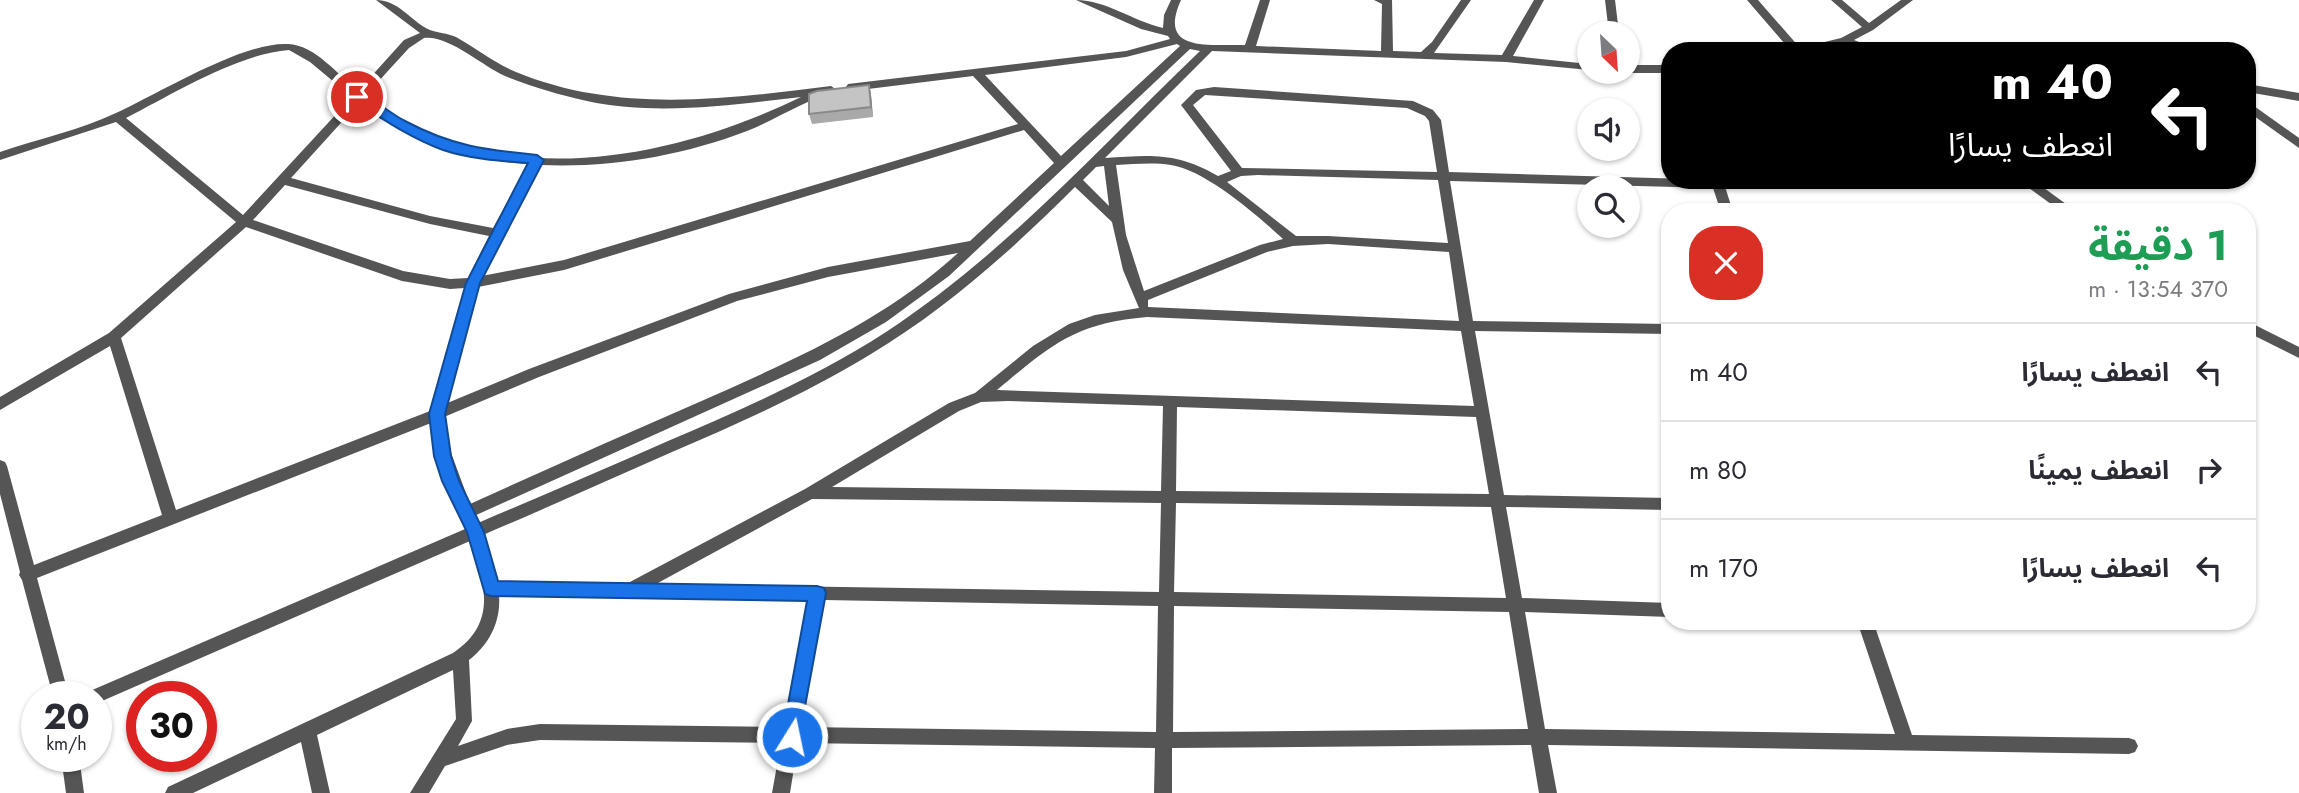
<!DOCTYPE html>
<html lang="ar">
<head>
<meta charset="utf-8">
<style>
	body { margin:0; font-family:Jost,"Noto Sans Arabic",sans-serif; background:#f7f7f7; color:#2b2b33; direction:rtl; height:100vh; display:flex; flex-direction:column; font-size:26px; white-space:nowrap }
	* { box-sizing:border-box; margin:0 }
	p { font-size:23px; color:#7c7c81 }
	.icon { flex:none; width:38px; height:38px; fill:none; stroke:currentColor; stroke-width:2; stroke-linecap:round; stroke-linejoin:round }
	.map { position:relative; flex:1; overflow:hidden; direction:ltr }
	.sheet { position:absolute; left:1661px; top:203px; width:595px; height:427px; display:flex; flex-direction:column; background:#fff; border-radius:28px; box-shadow:0 2px 5px #0004; direction:rtl }
	.sheet>* { flex:none }
	.banner { position:absolute; left:1661px; top:42px; width:595px; height:147px; border-radius:28px; box-shadow:0 2px 5px #0004; direction:rtl; background:#000; color:#fff; overflow:hidden }
	.needle { width:46px; rotate:155deg }
	.buttons { position:absolute; left:1577px; top:21px; display:grid; gap:14px }
	.buttons a { display:grid; place-items:center; width:63px; height:63px; border-radius:50%; background:#fff; box-shadow:0 2px 5px #0004; font-size:35px }
	.speed { position:absolute; left:21px; top:681px; display:flex; gap:14px; font-size:35px; font-weight:700; text-align:center }
	.speed>* { display:grid; place-content:center; width:91px; height:91px; border-radius:50%; background:#fff; box-shadow:0 2px 5px #0004; line-height:1 }
	.speed small { font-size:18px; font-weight:400 }
	.speed .limit { border:10px solid #d22; background:#fff; color:#111 }
	.pin { position:absolute; display:grid; place-items:center; width:60px; height:60px; color:#fff; margin:-30px; border:4px solid #fff; border-radius:50%; box-shadow:0 2px 7px #0007 }
	.me { position:absolute; width:77px; margin:-38px; rotate:10deg; stroke-linejoin:round; filter:drop-shadow(0 0 5px #0008) }
	.turn { display:flex; align-items:center; gap:24px; height:147px; padding:0 28px; font-size:32px }
	.turn .icon { width:91px; height:91px; stroke-width:2.5 }
	.turn b { display:block; font-size:49px; line-height:60px }
	.round { display:grid; place-items:center; flex:none; width:74px; height:74px; border-radius:28px; background:#f7f7f7 }
	.summary { display:flex; align-items:center; justify-content:space-between; height:119px; padding:0 28px }
	h1 { font-size:42px; font-weight:700; line-height:52px; color:#1e9e55 }
	ul { padding:0; list-style:none }
	li { display:flex; align-items:center; gap:21px; height:98px; padding:0 28px; border-top:2px solid #e1e1e2 }
	li div { flex:1 }
	li b { display:block; font-size:26px }
	li em { font-style:normal }
	.map>svg:first-child { display:block }
</style>
</head>
<body>
<div class="map">
<svg width="2299" height="793" viewBox="0 0 2299 793">
	<rect width="100%" height="100%" fill="#fff"/>
	<g fill="none" stroke-linecap="round" stroke-linejoin="round">
		<!-- street -->
		<g fill="#555" fill-rule="evenodd">
			<path d="M 376,0 C 399,0 410,21 430,30 C 438,33 447,33 456,37 C 476,48 494,63 516,72 C 618,114 725,99 831,86 L 837,90 L 835,93 C 806,99 777,119 747,131 C 682,156 610,168 541,165 L 482,276 L 564,260 L 1018,124 L 973,76 L 852,91 L 846,87 L 848,84 L 1126,51 L 1170,39 L 1168,36 L 1141,29 L 1076,0 C 1106,0 1133,21 1163,28 L 1164,15 L 1171,0 L 1181,0 C 1157,53 1209,44 1245,45 L 1260,0 L 1270,0 L 1256,46 L 1381,51 L 1382,4 L 1374,0 L 1392,0 L 1393,51 L 1421,52 L 1432,42 L 1461,0 L 1471,0 L 1434,53 L 1502,55 L 1534,0 L 1544,0 L 1513,56 L 1589,64 L 1589,70 L 1506,62 L 1212,51 L 1105,158 C 1151,155 1177,152 1218,176 L 1231,171 L 1181,105 L 1196,90 L 1214,87 L 1413,101 L 1433,110 L 1441,120 L 1449,172 L 1723,180 L 1733,212 L 1721,212 L 1713,188 L 1450,181 L 1473,321 L 1670,324 L 1670,334 L 1475,331 L 1504,495 L 1670,498 L 1670,510 L 1506,507 L 1522,598 L 1670,603 L 1670,617 L 1525,612 L 1545,729 L 1895,734 L 1857,621 L 1873,621 L 1912,735 L 2129,738 L 2135,740 L 2138,746 L 2135,752 L 2129,754 L 1548,745 L 1557,793 L 1539,793 L 1531,745 L 1172,748 L 1172,793 L 1154,793 L 1155,748 L 798,743 L 790,793 L 772,793 L 781,743 L 540,740 L 507,745 L 445,766 L 429,793 L 410,793 L 456,719 L 453,670 L 317,735 L 330,793 L 312,793 L 301,742 L 193,793 L 165,793 L 168,787 L 453,653 C 497,624 486,584 470,541 L 102,701 L 96,704 L 96,696 L 88,696 L 90,691 L 465,529 C 451,495 435,461 431,423 L 37,578 L 69,696 L 53,696 L 22,580 L 19,575 L 20,572 L 0,494 L 0,460 L 5,462 L 7,466 L 34,565 L 162,515 L 110,346 L 0,410 L 0,397 L 109,333 L 236,222 L 116,122 L 0,160 L 0,152 C 38,139 80,130 116,113 C 158,94 244,41 288,44 C 315,45 338,75 358,91 L 404,40 L 420,33 ZM 424,38 C 449,35 482,66 505,76 C 532,87 560,95 587,101 C 657,116 731,105 801,97 C 694,149 555,182 440,138 C 413,128 388,113 365,96 L 409,48 ZM 1177,44 L 1180,46 L 1061,156 L 985,75 L 1126,57 ZM 1190,49 L 1200,51 C 1098,149 1006,253 886,332 C 818,376 743,409 668,441 C 605,469 541,496 478,523 L 474,516 L 820,360 L 886,322 L 949,276 ZM 289,50 L 310,62 L 352,97 L 243,215 L 126,118 C 173,94 237,54 289,50 ZM 1205,95 L 1407,108 L 1425,116 L 1429,121 L 1437,172 L 1242,168 L 1193,105 ZM 359,103 C 409,138 468,161 529,164 L 493,228 L 430,216 L 291,178 ZM 1024,130 L 1054,163 L 970,241 L 828,267 L 729,294 L 529,369 L 445,404 L 478,287 L 564,270 ZM 1116,165 C 1134,164 1153,162 1171,165 C 1205,170 1257,215 1283,239 L 1260,245 L 1144,291 L 1126,235 ZM 1104,166 L 1109,206 L 1083,180 L 1096,167 ZM 1258,175 L 1438,180 L 1448,243 L 1328,236 L 1296,236 L 1227,182 L 1241,176 ZM 285,185 L 430,224 L 489,236 L 468,278 L 450,279 L 403,271 L 253,220 ZM 1075,187 L 1112,222 L 1123,270 L 1139,308 L 1095,315 L 1069,324 L 1033,346 L 975,393 L 949,403 L 805,489 L 628,583 L 498,581 L 483,535 C 546,508 609,480 672,452 C 740,423 807,393 871,354 C 946,309 1013,249 1075,187 ZM 246,227 L 402,281 L 450,289 L 465,288 L 430,411 L 176,510 L 121,338 ZM 1328,244 L 1449,252 L 1459,321 L 1148,307 L 1148,300 L 1267,252 L 1293,246 ZM 958,253 C 883,322 789,362 697,403 C 621,436 545,470 470,504 L 447,442 L 444,417 L 539,377 L 737,301 L 828,277 ZM 1147,317 L 1461,331 L 1474,406 L 997,390 C 1051,345 1075,323 1147,317 ZM 1008,401 L 1163,406 L 1161,491 L 832,487 L 959,411 L 981,402 ZM 1177,407 L 1476,417 L 1489,494 L 1176,491 ZM 812,499 L 1161,503 L 1159,592 L 656,584 ZM 1176,503 L 1491,507 L 1506,598 L 1174,592 ZM 499,595 L 808,600 L 784,727 L 540,724 L 507,729 L 458,746 L 472,721 L 469,660 C 490,644 501,621 499,595 ZM 824,600 L 1158,606 L 1156,732 L 801,727 ZM 1174,606 L 1509,612 L 1528,729 L 1173,732 Z"/>
			<path d="M 1605,0 L 1615,0 L 1619,33 L 1609,33 Z"/>
			<path d="M 1747,0 L 1758,0 L 1800,48 L 1841,38 L 1862,27 L 1831,0 L 1842,0 L 1869,23 L 1901,0 L 1913,0 L 1873,30 L 1854,40 L 1882,51 L 1865,51 L 1844,44 L 1816,51 L 1791,51 Z"/>
			<path d="M 1628,65 L 1670,65 L 1670,73 L 1628,73 L 1625,72 L 1628,72 Z"/>
			<path d="M 2247,84 L 2299,93 L 2299,101 L 2247,92 Z"/>
			<path d="M 2247,101 L 2299,138 L 2299,148 L 2247,111 Z"/>
			<path d="M 2018,180 L 2033,180 L 2077,212 L 2062,212 Z"/>
			<path d="M 2247,321 L 2299,347 L 2299,358 L 2247,332 Z"/>
			<path d="M 61,756 L 79,756 L 84,793 L 66,793 Z"/>
		</g>
	</g>
	<!-- wall -->
	<path fill="#a9a9a9" d="M 869,85 L 871,95 L 873,117 L 812,124 L 809,114 Z"/>
	<!-- shaded-wall -->
	<path fill="#898989" d="M 869,85 L 871,95 L 873,117 L 871,107 Z"/>
	<!-- building -->
	<path fill="#c4c4c4" stroke="#898989" stroke-width="2" d="M 869,85 L 871,107 L 809,114 L 809,94 L 817,91 Z"/>
	<!-- route -->
	<path fill="#1a73e8" stroke="#114b97" stroke-width="2" d="M 357,93 C 374,98 389,113 405,121 C 452,146 485,150 537,155 L 544,160 L 480,283 L 445,414 L 451,456 L 459,481 L 484,532 L 498,581 L 817,586 L 824,588 L 826,593 L 798,744 L 792,747 L 785,744 L 782,737 L 807,601 L 491,596 L 485,594 L 467,532 L 442,481 L 434,456 L 429,414 L 466,283 L 528,163 C 500,161 470,159 443,150 C 410,138 381,118 353,100 L 351,97 Z"/>
</svg>
<div class="buttons">
<a><svg class="needle" viewBox="-14 -14 28 28"><path d="M0-13l5 13h-10z" fill="#e53935"/><path d="M0 13l5-13h-10z" fill="#7c7c81"/></svg></a>
<a><svg class="icon" aria-label="sound" viewBox="0 0 24 24"><path d="M4 9h4l5-4v14l-5-4H4zM17 9q2 3 0 6"/></svg></a>
<a><svg class="icon" aria-label="search" viewBox="0 0 24 24"><circle cx="10" cy="10" r="6"/><path d="M15 15l6 6"/></svg></a>
</div>
<div class="speed"><div>20<small>km/h</small></div><div class="limit">30</div></div>
<div class="pin" style="left:357px;top:97px;background:#d93025"><svg class="icon" aria-label="arrive" viewBox="0 0 24 24"><path d="M6 21V4h12l-3 4 3 4H6"/></svg></div>
<svg class="me" style="left:792px;top:737px" viewBox="-20 -20 40 40"><circle r="17" fill="#1a73e8" stroke="#fff" stroke-width="3"/><path d="M0-11L8 9 0 5-8 9z" fill="#fff"/></svg>
<div class="banner">
<div class="turn"><svg class="icon" aria-label="left" viewBox="0 0 24 24"><path d="M17 20v-9H6M10 6l-5 5 5 5"/></svg><div><b>40 m</b>انعطف يسارًا</div></div>
</div>
<section class="sheet">
<div class="summary"><div><h1>1 دقيقة</h1><p>370 m · 13:54</p></div><a class="round" style="background:#d93025;color:#fff"><svg class="icon" aria-label="close" viewBox="0 0 24 24"><path d="M6 6l12 12M18 6L6 18"/></svg></a></div>
<ul>
<li><svg class="icon" aria-label="left" viewBox="0 0 24 24"><path d="M17 20v-9H6M10 6l-5 5 5 5"/></svg><div><b>انعطف يسارًا</b></div><em>40 m</em></li>
<li><svg class="icon" aria-label="right" viewBox="0 0 24 24"><path d="M7 20v-9h11M14 6l5 5-5 5"/></svg><div><b>انعطف يمينًا</b></div><em>80 m</em></li>
<li><svg class="icon" aria-label="left" viewBox="0 0 24 24"><path d="M17 20v-9H6M10 6l-5 5 5 5"/></svg><div><b>انعطف يسارًا</b></div><em>170 m</em></li>
</ul>
</section>
</div>
</body>
</html>
